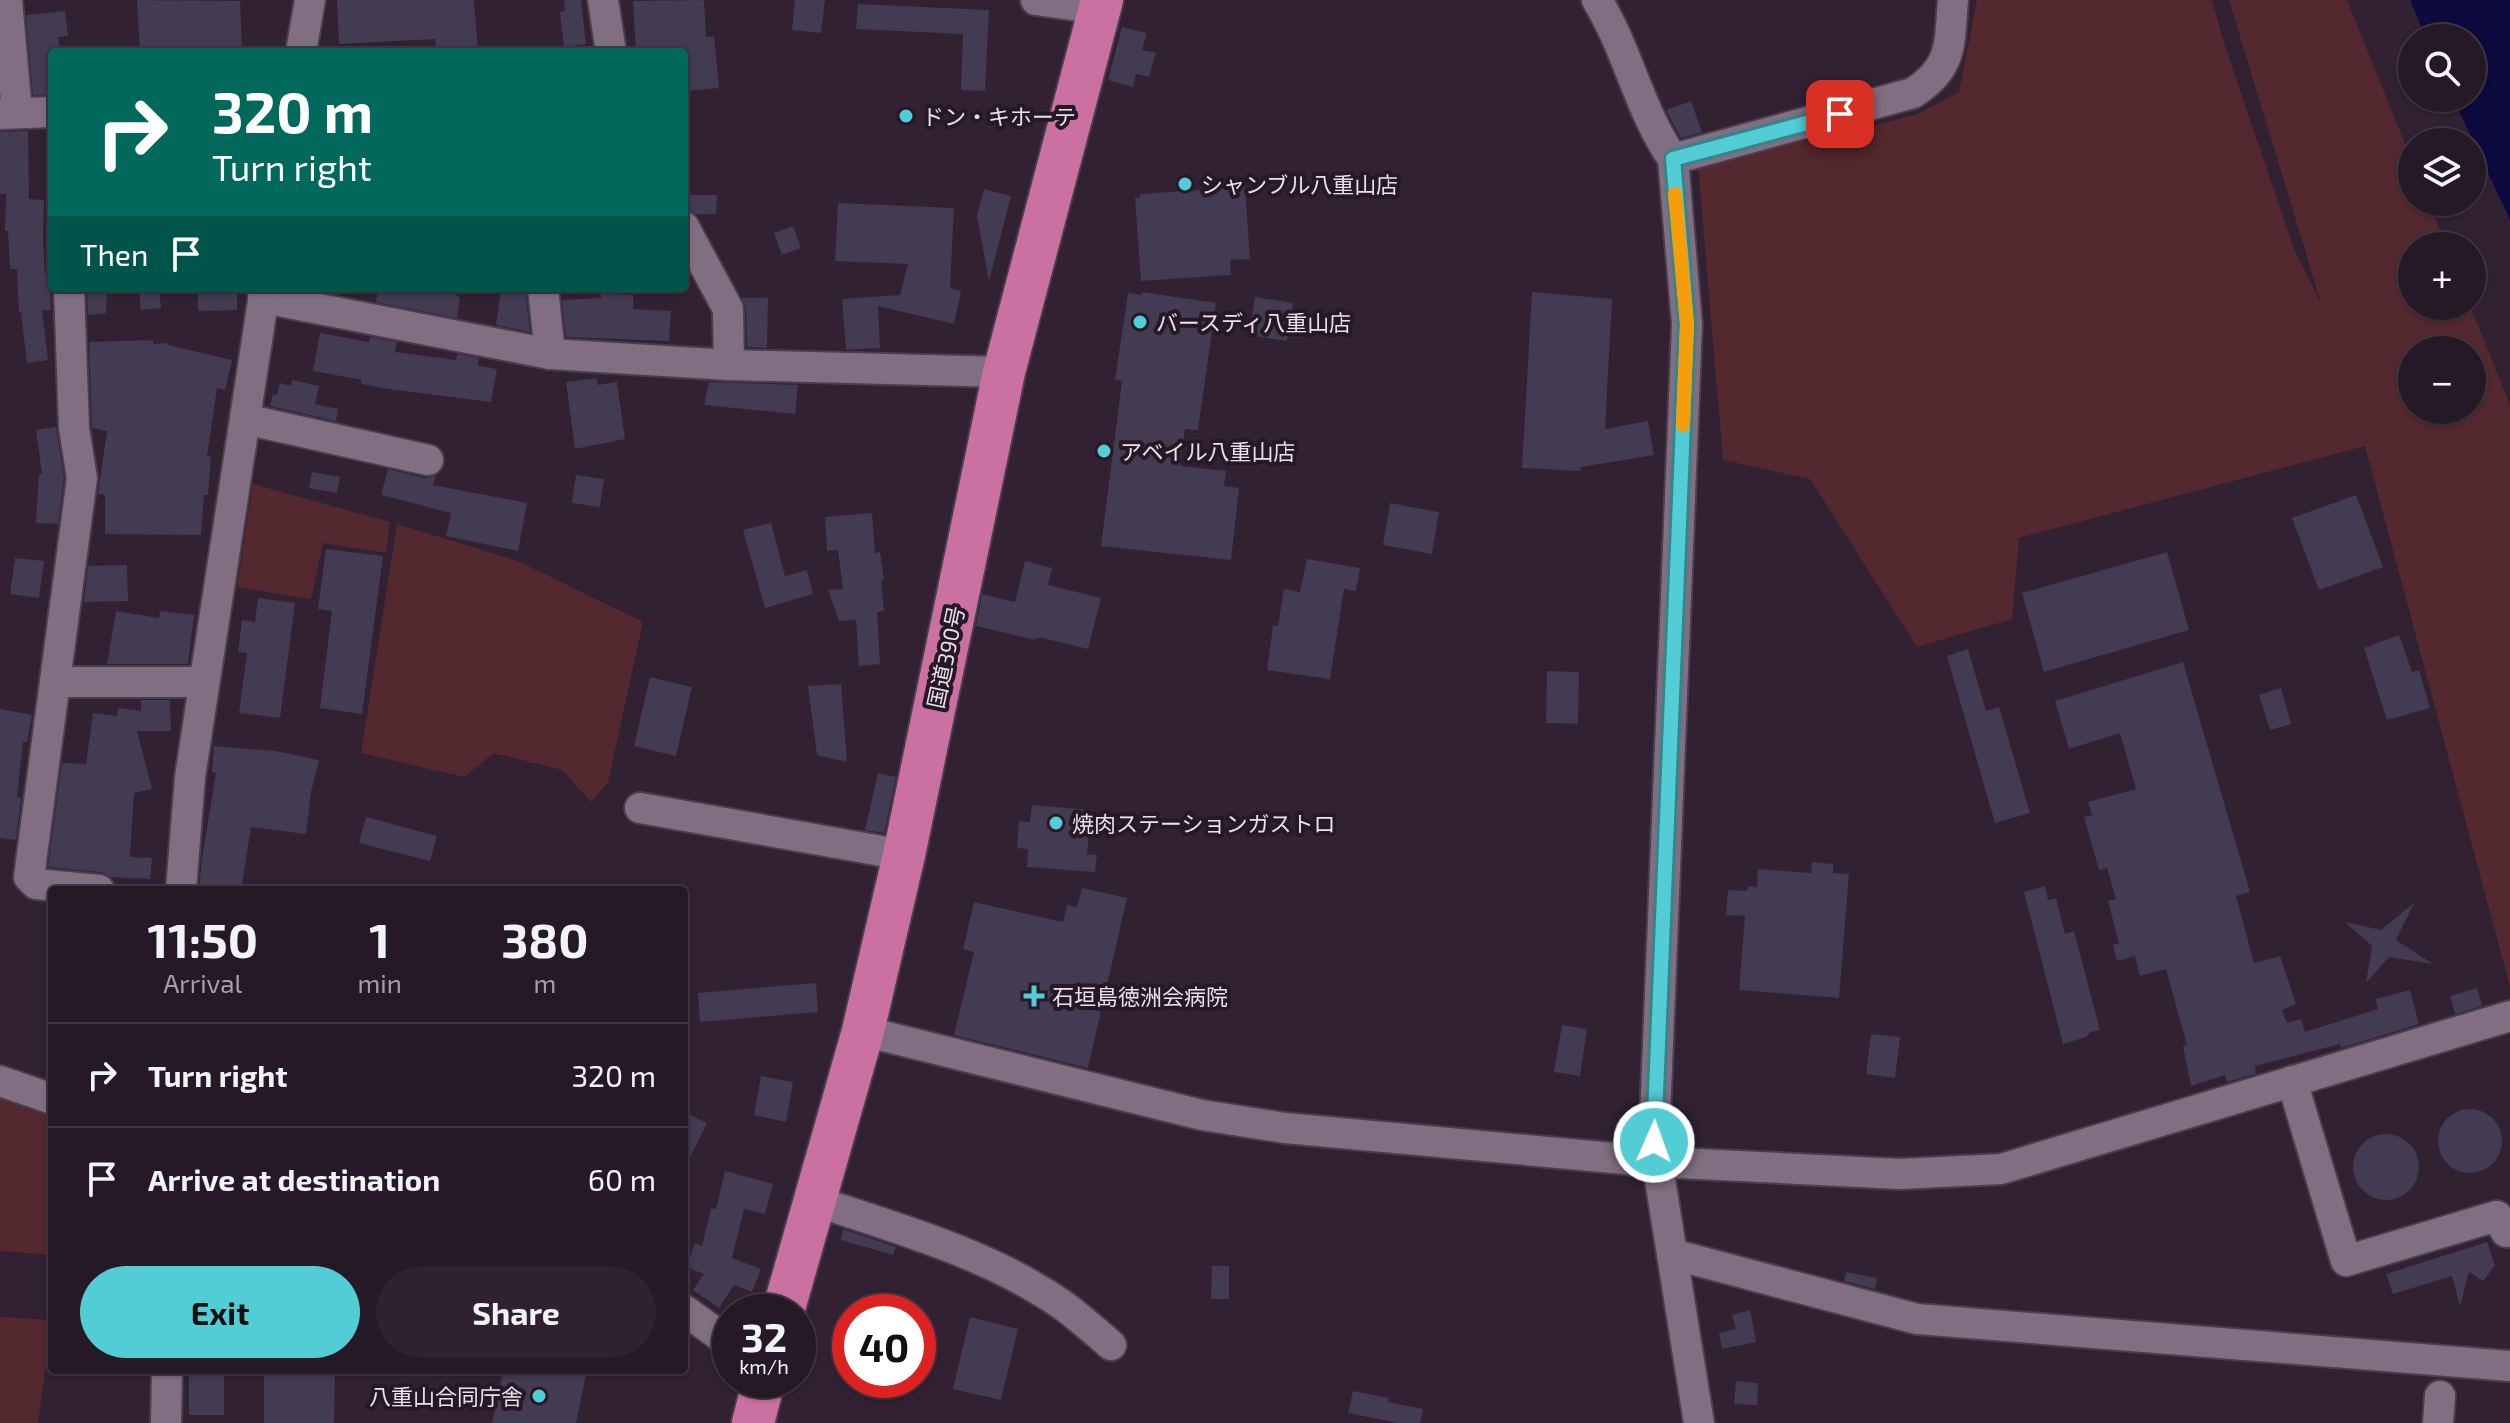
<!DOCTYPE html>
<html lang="en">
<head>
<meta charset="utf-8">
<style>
	body { margin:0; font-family:"Exo 2","Noto Sans JP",sans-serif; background:#2d222e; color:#f1f3f6; height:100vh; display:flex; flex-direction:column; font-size:30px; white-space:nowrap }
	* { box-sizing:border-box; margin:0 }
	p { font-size:26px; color:#a3a0a7 }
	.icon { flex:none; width:44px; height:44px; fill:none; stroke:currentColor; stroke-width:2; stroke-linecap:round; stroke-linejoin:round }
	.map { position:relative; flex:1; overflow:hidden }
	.sheet { position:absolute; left:48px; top:886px; width:640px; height:488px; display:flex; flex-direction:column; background:#251926; border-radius:8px; box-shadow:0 2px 6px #0004,0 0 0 2px #423843 }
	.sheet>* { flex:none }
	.hud { position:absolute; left:48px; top:48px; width:640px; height:244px; border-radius:8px; box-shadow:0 2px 6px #0004,0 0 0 2px #423843; background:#00695c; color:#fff; overflow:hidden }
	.controls { position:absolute; left:2398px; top:24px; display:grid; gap:16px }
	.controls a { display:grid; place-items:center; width:88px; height:88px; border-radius:50%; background:#251926; box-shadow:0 2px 6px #0004,0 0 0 2px #423843; font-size:40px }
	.speed { position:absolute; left:712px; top:1294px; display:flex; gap:16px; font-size:40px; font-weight:700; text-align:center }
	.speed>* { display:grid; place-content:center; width:104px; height:104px; border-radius:50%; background:#251926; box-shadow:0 2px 6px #0004,0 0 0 2px #423843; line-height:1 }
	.speed small { font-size:20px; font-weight:400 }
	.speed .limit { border:12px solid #d22; background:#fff; color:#111 }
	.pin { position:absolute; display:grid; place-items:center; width:68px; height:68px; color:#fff; margin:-34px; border-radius:16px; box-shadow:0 4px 12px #0006 }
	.me { position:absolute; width:88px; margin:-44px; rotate:2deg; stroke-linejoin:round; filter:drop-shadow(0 0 6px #0008) }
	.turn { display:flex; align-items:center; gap:28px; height:168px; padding:0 32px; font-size:36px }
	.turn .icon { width:104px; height:104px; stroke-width:2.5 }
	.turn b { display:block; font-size:56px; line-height:68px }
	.then { display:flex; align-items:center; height:76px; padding:0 32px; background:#0003; gap:16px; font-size:30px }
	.eta { display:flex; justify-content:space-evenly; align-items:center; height:136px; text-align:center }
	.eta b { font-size:48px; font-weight:700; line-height:56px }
	.primary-button { display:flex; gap:16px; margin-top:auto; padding:16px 32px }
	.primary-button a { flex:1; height:92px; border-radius:48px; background:#52ccd5; color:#111; font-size:32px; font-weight:700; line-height:92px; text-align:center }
	.primary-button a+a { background:#2d222e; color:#f1f3f6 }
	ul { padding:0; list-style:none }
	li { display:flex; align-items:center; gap:24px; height:104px; padding:0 32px; border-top:2px solid #423843 }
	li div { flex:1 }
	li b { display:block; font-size:30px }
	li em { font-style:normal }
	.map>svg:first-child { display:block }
</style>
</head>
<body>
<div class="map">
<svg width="2510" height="1423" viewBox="0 0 2510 1423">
	<rect width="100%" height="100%" fill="#312132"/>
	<!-- green -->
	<g fill="#53282e" fill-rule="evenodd">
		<path d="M 1977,0 L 2212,0 L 2223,40 L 2294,249 L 2321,303 L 2229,0 L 2347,0 L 2412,161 L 2412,202 L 2429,202 L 2446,246 L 2412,246 L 2412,306 L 2470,306 L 2510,405 L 2510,987 L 2365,446 L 2019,538 L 2012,619 L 1917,647 L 1810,479 L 1723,460 L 1698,165 L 1916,115 L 1959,92 ZM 2412,350 L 2472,350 L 2472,410 L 2412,410 Z"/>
		<path d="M 253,484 L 390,522 L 386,553 L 323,543 L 311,599 L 237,587 Z"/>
		<path d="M 397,524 L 518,561 L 643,622 L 608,782 L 591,802 L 562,770 L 494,753 L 464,777 L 361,753 Z"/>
		<path d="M 0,1097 L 52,1114 L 52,1255 L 0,1251 Z"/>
		<path d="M 0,1317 L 52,1320 L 38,1423 L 0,1423 Z"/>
	</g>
	<!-- water -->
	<path fill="#0c0a3e" d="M 2410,0 L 2510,0 L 2510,220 L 2453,98 L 2472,98 L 2472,38 L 2426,38 Z"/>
	<!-- building -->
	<g fill="#423b51">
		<path d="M 137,0 L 240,1 L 242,52 L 140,52 Z"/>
		<path d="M 337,0 L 474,0 L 478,52 L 436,52 L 435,39 L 339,44 Z"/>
		<path d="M 564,0 L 581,0 L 586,44 L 564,47 L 560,12 L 565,11 Z"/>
		<path d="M 704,0 L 706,37 L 714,36 L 719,88 L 687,91 L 684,52 L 636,52 L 633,1 Z"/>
		<path d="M 795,0 L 825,0 L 821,33 L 792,30 Z"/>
		<path d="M 858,4 L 989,10 L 985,91 L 961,90 L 963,34 L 856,29 Z"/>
		<path d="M 65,11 L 68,36 L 58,37 L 60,47 L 52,48 L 52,94 L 33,95 L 26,15 Z"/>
		<path d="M 1122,27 L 1147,33 L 1142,50 L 1156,53 L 1149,77 L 1136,74 L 1133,87 L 1108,80 Z"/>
		<path d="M 1691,101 L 1702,132 L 1681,138 L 1666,110 Z"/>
		<path d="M 28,131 L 29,199 L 44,200 L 43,239 L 45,274 L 49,274 L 51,310 L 42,310 L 48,360 L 27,363 L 21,312 L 19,312 L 17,269 L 10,269 L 8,231 L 5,231 L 6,194 L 0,194 L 0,132 Z"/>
		<path d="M 1245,187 L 1250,259 L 1230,260 L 1231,275 L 1141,281 L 1135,198 L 1140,197 L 1140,194 Z"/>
		<path d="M 984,189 L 1011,196 L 989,281 L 977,216 Z"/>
		<path d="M 689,195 L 717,195 L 716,214 L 696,214 L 689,210 Z"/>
		<path d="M 838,203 L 954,208 L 950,288 L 961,291 L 954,324 L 878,306 L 880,348 L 846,350 L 842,299 L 900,295 L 908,264 L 835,261 Z"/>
		<path d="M 793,226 L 801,248 L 782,255 L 774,233 Z"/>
		<path d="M 87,288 L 107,288 L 106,313 L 88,315 Z"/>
		<path d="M 139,288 L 159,288 L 161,308 L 141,310 Z"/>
		<path d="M 198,288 L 237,288 L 237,310 L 198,311 Z"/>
		<path d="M 378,288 L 457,288 L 456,296 L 460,297 L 457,318 L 376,302 Z"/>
		<path d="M 501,288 L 525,288 L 530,332 L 496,325 Z"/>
		<path d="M 1142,292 L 1216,303 L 1198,430 L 1185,429 L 1180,466 L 1226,471 L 1224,486 L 1239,488 L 1231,560 L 1101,546 L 1122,381 L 1115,380 L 1128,293 L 1142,295 Z"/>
		<path d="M 1532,292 L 1612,299 L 1605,429 L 1648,421 L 1654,455 L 1581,467 L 1580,471 L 1522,468 Z"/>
		<path d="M 601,294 L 633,295 L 633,309 L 671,311 L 669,341 L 566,337 L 562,300 L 601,298 Z"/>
		<path d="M 1255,297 L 1293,303 L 1287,341 L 1249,335 Z"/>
		<path d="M 742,298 L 768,298 L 767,348 L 747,347 L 746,309 Z"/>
		<path d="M 320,333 L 369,342 L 370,337 L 397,342 L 395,352 L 456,360 L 457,354 L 479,358 L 478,366 L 497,369 L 491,402 L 388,389 L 361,384 L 362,380 L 313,371 Z"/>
		<path d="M 153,340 L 153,344 L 168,343 L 168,345 L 232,360 L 225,390 L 217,388 L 207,456 L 211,457 L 208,495 L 204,495 L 201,535 L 105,534 L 105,495 L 98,494 L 107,431 L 92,428 L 89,342 Z"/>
		<path d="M 597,378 L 598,385 L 617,382 L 625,439 L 575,449 L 566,382 Z"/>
		<path d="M 292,380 L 319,386 L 315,404 L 338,409 L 336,421 L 270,406 L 273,394 L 277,395 L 280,383 L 291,386 Z"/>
		<path d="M 709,382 L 798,385 L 795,414 L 704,405 Z"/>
		<path d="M 56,427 L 64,478 L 58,524 L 36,523 L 39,474 L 42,474 L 36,430 Z"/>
		<path d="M 388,469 L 424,478 L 436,476 L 433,485 L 527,503 L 518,551 L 446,536 L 451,513 L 381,495 Z"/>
		<path d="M 312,472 L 340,477 L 337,493 L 309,488 Z"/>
		<path d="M 576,475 L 604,479 L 600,507 L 572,503 Z"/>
		<path d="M 2356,495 L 2383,567 L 2319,590 L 2292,518 Z"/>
		<path d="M 1390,503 L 1439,512 L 1432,554 L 1383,545 Z"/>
		<path d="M 872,513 L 875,553 L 880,552 L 884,579 L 881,580 L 884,611 L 877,612 L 880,664 L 859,666 L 856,620 L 839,621 L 828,590 L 843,589 L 838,550 L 827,551 L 825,517 Z"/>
		<path d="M 771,523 L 785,576 L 807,570 L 813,594 L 765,608 L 743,530 Z"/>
		<path d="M 326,549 L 383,556 L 362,714 L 320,708 L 332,611 L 318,609 Z"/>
		<path d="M 2167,552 L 2189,630 L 2044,672 L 2022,593 Z"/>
		<path d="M 15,558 L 44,561 L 39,598 L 10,594 Z"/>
		<path d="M 1307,559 L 1360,568 L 1356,591 L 1344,589 L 1330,679 L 1267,670 L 1273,626 L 1278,626 L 1284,589 L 1300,592 Z"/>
		<path d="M 1025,561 L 1052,568 L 1048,585 L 1101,598 L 1088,649 L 1043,638 L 1035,638 L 1035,640 L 976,626 L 982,594 L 1015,602 Z"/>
		<path d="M 127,565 L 128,601 L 84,602 L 88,566 Z"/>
		<path d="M 258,598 L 295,603 L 280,718 L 239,713 L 247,653 L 238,652 L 242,620 L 255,622 Z"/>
		<path d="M 116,611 L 159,618 L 160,611 L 194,615 L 188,664 L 107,664 Z"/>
		<path d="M 2399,635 L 2412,672 L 2419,670 L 2430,708 L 2387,720 L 2364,648 Z"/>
		<path d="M 1968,649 L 1986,711 L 1999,707 L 2030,813 L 1995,823 L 1947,656 Z"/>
		<path d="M 2183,662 L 2250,892 L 2236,896 L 2254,963 L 2280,956 L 2296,1004 L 2282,1010 L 2287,1023 L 2301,1019 L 2305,1032 L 2378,1009 L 2375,999 L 2410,990 L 2419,1024 L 2341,1048 L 2340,1044 L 2255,1066 L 2256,1074 L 2227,1082 L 2225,1075 L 2191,1086 L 2183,1046 L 2187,1045 L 2166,969 L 2140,976 L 2135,956 L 2117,961 L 2113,945 L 2119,943 L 2108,901 L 2116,899 L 2107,868 L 2099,870 L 2084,817 L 2092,815 L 2088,802 L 2136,789 L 2120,733 L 2069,749 L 2055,701 Z"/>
		<path d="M 1547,671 L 1579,672 L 1578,724 L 1546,723 Z"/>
		<path d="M 650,677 L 692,687 L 676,756 L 634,746 Z"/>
		<path d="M 841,684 L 847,762 L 817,755 L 808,686 Z"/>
		<path d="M 2281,688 L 2291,724 L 2270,730 L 2259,695 Z"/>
		<path d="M 141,700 L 170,700 L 171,731 L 137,731 L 152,789 L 134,793 L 130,857 L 152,858 L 150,879 L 111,877 L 101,872 L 48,867 L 62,763 L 86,764 L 93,713 L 117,716 L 118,708 L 141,711 Z"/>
		<path d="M 0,709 L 32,715 L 27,742 L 23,742 L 17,797 L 21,798 L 16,840 L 0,838 Z"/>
		<path d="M 214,746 L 275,751 L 319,760 L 311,792 L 306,834 L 251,827 L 241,890 L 199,890 L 202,858 L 216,773 L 212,772 Z"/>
		<path d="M 878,773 L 896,777 L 884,833 L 865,830 Z"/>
		<path d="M 1032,805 L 1091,810 L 1087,854 L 1097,855 L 1095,872 L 1027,867 L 1028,849 L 1017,848 L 1019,821 L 1030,822 Z"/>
		<path d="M 366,817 L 437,836 L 430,861 L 359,843 Z"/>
		<path d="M 1812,862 L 1833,864 L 1833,873 L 1849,874 L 1839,998 L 1739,990 L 1745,916 L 1726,915 L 1728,890 L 1747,891 L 1748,886 L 1757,887 L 1758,869 L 1811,873 Z"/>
		<path d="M 2045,886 L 2048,900 L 2056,898 L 2065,934 L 2074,931 L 2100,1030 L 2091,1032 L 2086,1037 L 2063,1044 L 2024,892 Z"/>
		<path d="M 1082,888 L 1127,898 L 1088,1068 L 954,1035 L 974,952 L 963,949 L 974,902 L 1063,922 L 1067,905 L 1077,907 Z"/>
		<path d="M 2414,903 L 2396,940 L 2433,964 L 2389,957 L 2366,983 L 2372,946 L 2345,922 L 2381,930 Z"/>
		<path d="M 816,983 L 818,1012 L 700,1022 L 698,993 Z"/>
		<path d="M 2477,988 L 2482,1006 L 2455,1014 L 2450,996 Z"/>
		<path d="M 1562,1025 L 1587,1029 L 1580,1076 L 1554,1072 Z"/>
		<path d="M 1871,1034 L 1900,1037 L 1895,1078 L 1866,1074 Z"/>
		<path d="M 761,1076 L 793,1082 L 786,1122 L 754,1115 Z"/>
		<circle cx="2470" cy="1141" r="32"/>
		<path d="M 684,1112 L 707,1123 L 684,1169 Z"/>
		<circle cx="2386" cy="1167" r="33"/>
		<path d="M 725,1171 L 773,1184 L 765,1214 L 744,1209 L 732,1258 L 761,1269 L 752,1292 L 734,1285 L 719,1308 L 693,1290 L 704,1274 L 686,1267 L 695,1243 L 702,1246 L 711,1208 L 716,1209 Z"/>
		<path d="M 843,1229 L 896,1247 L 893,1255 L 841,1240 Z"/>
		<path d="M 2487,1242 L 2495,1265 L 2483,1281 L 2469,1272 L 2460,1306 L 2452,1276 L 2393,1294 L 2386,1274 Z"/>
		<path d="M 1212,1266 L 1229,1266 L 1229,1299 L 1211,1299 Z"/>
		<path d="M 1846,1272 L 1877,1278 L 1875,1289 L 1844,1281 Z"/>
		<path d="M 1750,1310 L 1756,1342 L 1722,1349 L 1719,1333 L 1736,1329 L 1732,1315 Z"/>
		<path d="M 970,1317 L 1018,1329 L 1001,1400 L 953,1389 Z"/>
		<rect x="189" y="1370" width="35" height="45"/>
		<path d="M 264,1370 L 335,1370 L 334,1423 L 264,1423 Z"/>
		<path d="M 503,1370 L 587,1370 L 576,1423 L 492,1423 Z"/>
		<path d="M 1736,1381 L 1758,1383 L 1757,1405 L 1734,1404 Z"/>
		<path d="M 1353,1391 L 1389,1398 L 1388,1402 L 1423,1409 L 1420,1423 L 1398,1423 L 1348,1413 Z"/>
	</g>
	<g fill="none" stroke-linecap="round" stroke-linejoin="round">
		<!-- minor casing -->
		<g stroke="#4a3d4c" stroke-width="34">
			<g id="minor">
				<path d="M 7,0 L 17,113"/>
				<path d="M 603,0 L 611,52"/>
				<path d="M 1036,0 L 1099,9"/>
				<path d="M 1597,0 C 1628,50 1639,110 1673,159 L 1687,324 L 1654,1142 L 1699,1423"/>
				<path d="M 301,52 L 310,0"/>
				<path d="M 0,114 L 52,112"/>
				<path d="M 1673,159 L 1913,93 C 1954,67 1949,43 1953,0"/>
				<path d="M 684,227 L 728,309 L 729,365"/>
				<path d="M 69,288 L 74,428 L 82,478 L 29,877 L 36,884 L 99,890"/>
				<path d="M 543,288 L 550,354"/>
				<path d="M 263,298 L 550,354 L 729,365 L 1004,372"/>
				<path d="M 245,419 L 428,460"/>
				<path d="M 55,682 L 204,682"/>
				<path d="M 640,808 L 904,855"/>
				<path d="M 181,890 L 190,777 L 265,288"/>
				<path d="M 863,1031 L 1202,1115 L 1285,1128 L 1657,1162 L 1900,1174 L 2001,1169 L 2510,1016"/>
				<path d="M 0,1081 L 52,1099"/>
				<path d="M 2292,1081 L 2346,1261 L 2497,1216 L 2506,1232 L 2510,1231"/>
				<path d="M 815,1201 C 899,1229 990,1254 1064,1306 C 1080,1318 1096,1332 1111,1345"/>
				<path d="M 1672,1254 L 1917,1319 L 2510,1366"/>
				<path d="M 684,1310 L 730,1343"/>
				<path d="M 166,1423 L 167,1370"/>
				<path d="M 2438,1423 L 2440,1396"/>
			</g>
		</g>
		<!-- highway casing -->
		<g stroke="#4a3d4c" stroke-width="46">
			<g id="highway">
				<path d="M 783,1312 L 863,1031 L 904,855 L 1004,372 L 1102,0"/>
				<path d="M 753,1423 L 764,1380"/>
			</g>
		</g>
		<!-- minor -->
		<use href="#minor" stroke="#816e82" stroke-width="30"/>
		<!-- highway -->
		<use href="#highway" stroke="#cb71a2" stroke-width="42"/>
	</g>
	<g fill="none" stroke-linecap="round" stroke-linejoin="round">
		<!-- route casing -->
		<g stroke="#35858a" stroke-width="20">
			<path id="route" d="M 1654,1142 L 1687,324 L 1673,159 L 1840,114"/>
		</g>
		<!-- route -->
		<use href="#route" stroke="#52ccd5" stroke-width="14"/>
		<!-- slow -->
		<path stroke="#f59e0b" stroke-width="14" d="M 1675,194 L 1687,324 L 1683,425"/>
	</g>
	<!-- markers -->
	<g fill="#52ccd5" stroke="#271828" stroke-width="3">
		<circle cx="906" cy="116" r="8"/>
		<circle cx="1185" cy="184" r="8"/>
		<circle cx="1140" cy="322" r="8"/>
		<circle cx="1104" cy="451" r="8"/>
		<circle cx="1056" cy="823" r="8"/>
		<path d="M1030 984h8v8h8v8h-8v8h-8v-8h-8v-8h8z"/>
		<circle cx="539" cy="1396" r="8"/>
	</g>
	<g text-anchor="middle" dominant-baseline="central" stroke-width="8" stroke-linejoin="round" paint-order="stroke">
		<!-- poi labels -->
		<g font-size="22" fill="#eae0eb" stroke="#271828" text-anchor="start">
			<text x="922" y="116">ドン・キホーテ</text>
			<text x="1201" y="184">シャンブル八重山店</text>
			<text x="1156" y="322">バースディ八重山店</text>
			<text x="1120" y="451">アベイル八重山店</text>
			<text x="1072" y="823">焼肉ステーションガストロ</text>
			<text x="1052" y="996">石垣島徳洲会病院</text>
			<text x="523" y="1396" text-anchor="end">八重山合同庁舎</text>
		</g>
		<!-- street labels -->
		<g font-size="22" fill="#eae0eb" stroke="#271828">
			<text transform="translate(945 657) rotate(-78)">国道390号</text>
		</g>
	</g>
</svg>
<div class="controls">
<a><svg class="icon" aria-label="search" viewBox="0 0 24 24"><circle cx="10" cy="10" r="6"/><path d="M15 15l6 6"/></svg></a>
<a><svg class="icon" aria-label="layers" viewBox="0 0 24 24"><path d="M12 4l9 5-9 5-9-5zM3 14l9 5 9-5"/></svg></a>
<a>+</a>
<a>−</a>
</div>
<div class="speed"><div>32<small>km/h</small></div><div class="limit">40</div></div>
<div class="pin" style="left:1840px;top:114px;background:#d93025"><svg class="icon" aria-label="arrive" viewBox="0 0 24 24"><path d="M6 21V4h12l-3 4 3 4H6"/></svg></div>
<svg class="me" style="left:1654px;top:1142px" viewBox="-20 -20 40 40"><circle r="17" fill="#52ccd5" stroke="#fff" stroke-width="3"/><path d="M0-11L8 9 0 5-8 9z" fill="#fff"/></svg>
<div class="hud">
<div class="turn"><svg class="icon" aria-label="right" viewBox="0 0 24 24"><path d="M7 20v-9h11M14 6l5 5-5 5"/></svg><div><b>320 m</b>Turn right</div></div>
<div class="then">Then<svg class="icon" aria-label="arrive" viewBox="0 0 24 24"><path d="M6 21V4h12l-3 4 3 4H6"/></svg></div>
</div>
<section class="sheet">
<div class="eta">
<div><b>11:50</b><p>Arrival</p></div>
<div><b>1</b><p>min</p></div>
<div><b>380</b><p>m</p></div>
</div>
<ul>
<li><svg class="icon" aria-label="right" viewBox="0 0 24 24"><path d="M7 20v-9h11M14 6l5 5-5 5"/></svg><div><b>Turn right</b></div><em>320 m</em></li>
<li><svg class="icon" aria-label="arrive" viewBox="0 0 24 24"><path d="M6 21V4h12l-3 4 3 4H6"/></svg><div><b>Arrive at destination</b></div><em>60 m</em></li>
</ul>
<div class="primary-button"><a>Exit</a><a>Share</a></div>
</section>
</div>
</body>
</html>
